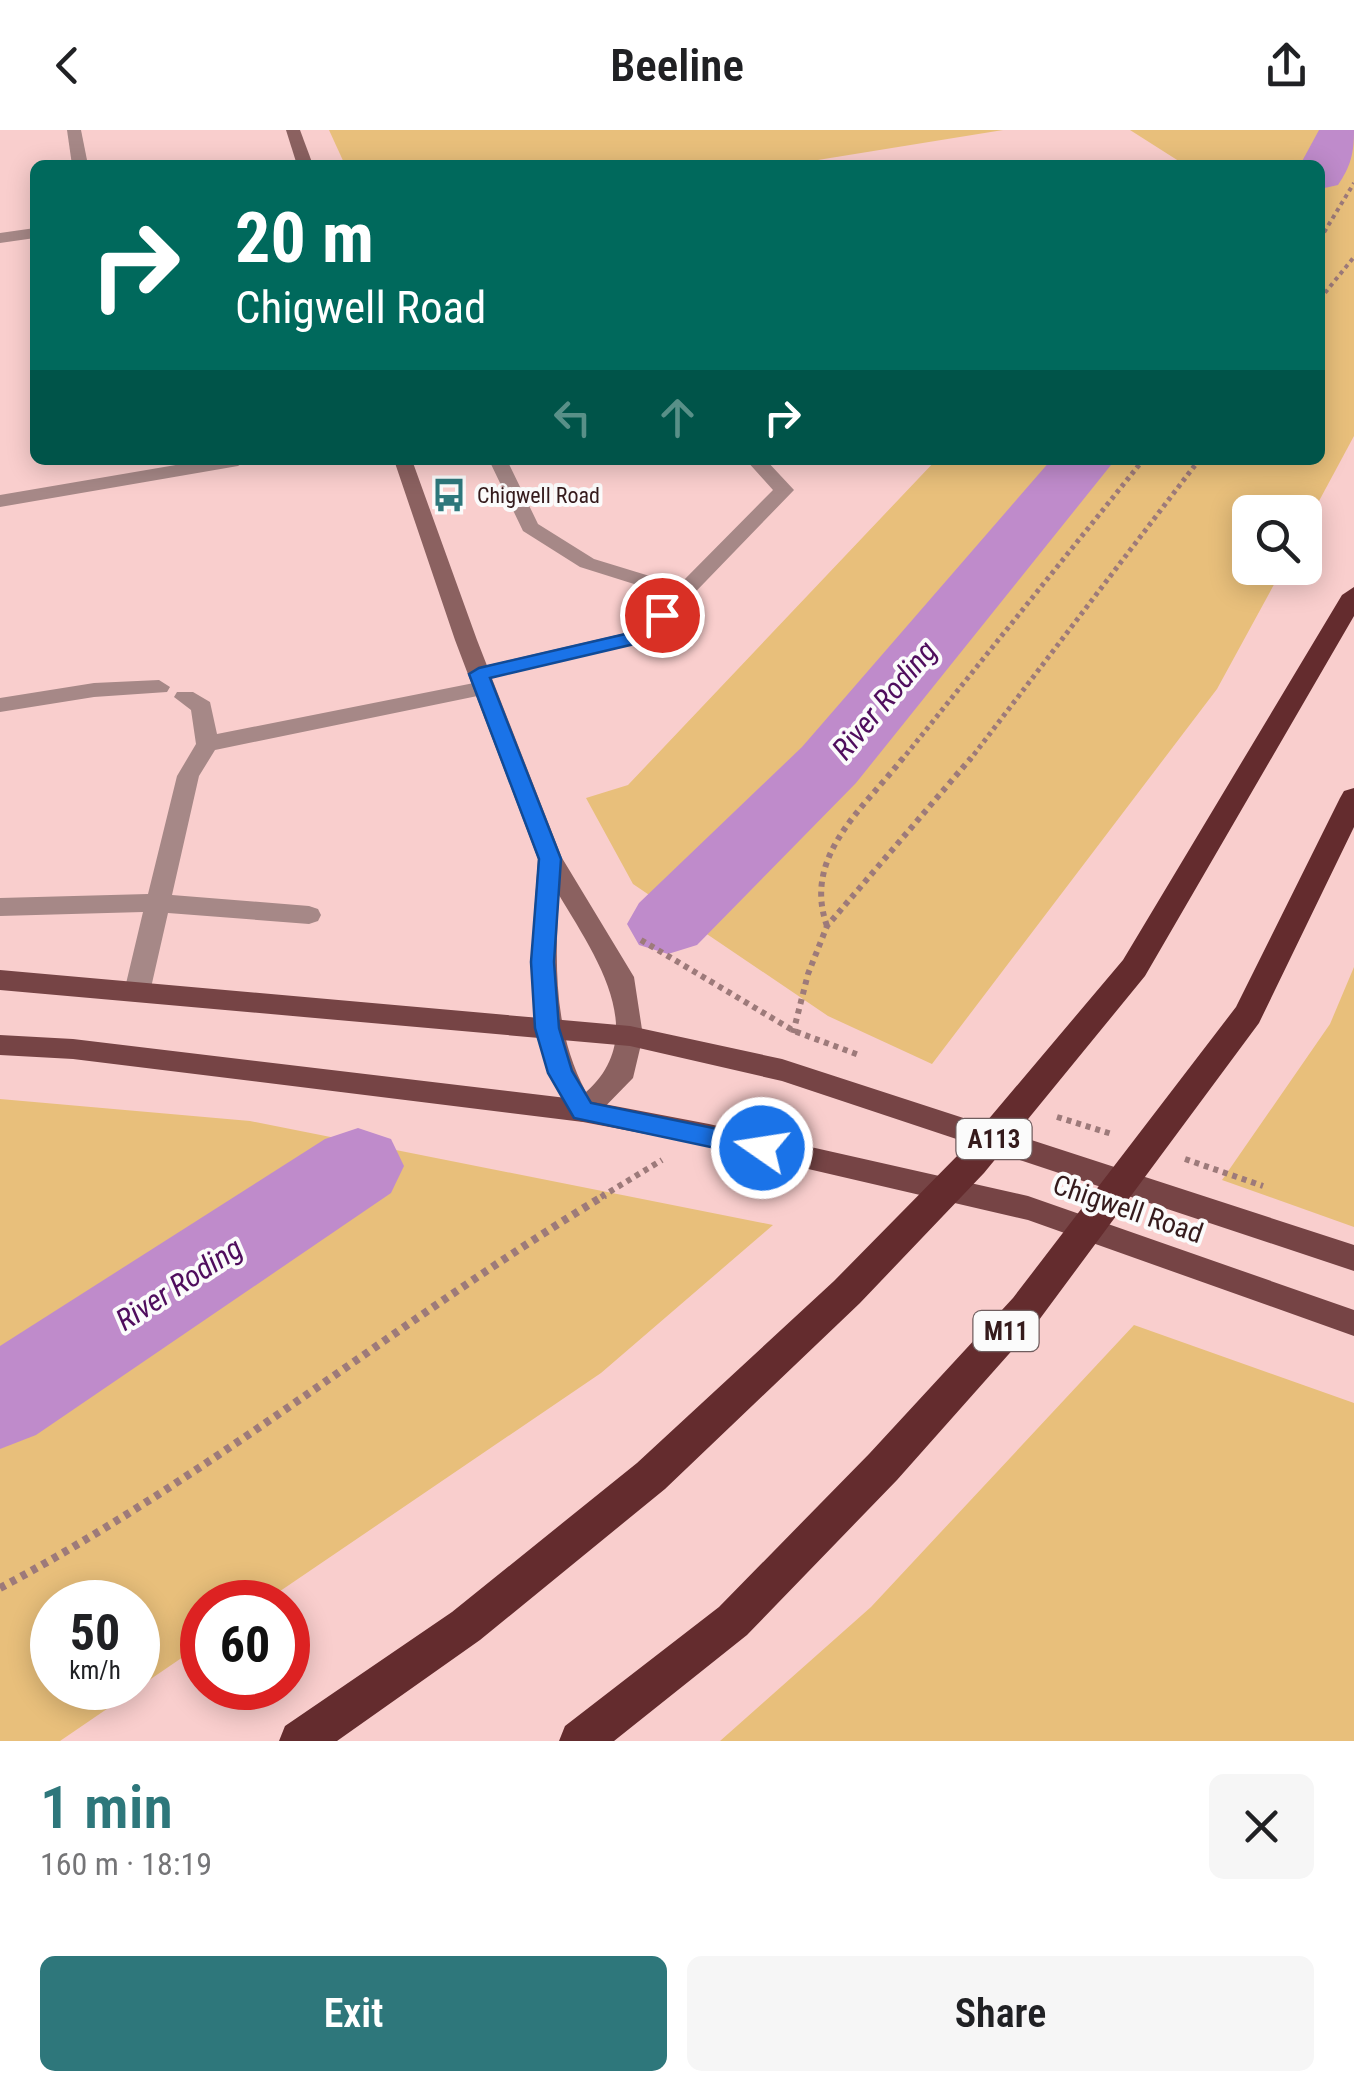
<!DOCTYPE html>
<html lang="en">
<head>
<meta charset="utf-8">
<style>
	body { margin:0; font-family:"Roboto Condensed",sans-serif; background:#f6f6f6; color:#202124; height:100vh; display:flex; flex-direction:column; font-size:38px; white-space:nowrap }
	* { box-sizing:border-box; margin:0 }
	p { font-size:32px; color:#757577 }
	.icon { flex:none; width:55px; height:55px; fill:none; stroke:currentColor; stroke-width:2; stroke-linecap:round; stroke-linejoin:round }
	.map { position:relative; height:1611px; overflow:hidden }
	.side { display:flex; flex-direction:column; background:#fff; flex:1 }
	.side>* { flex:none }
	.guide { position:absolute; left:30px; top:30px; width:1295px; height:305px; border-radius:15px; box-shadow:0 5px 25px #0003; background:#00695c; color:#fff; overflow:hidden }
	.buttons { position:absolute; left:1232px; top:365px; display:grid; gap:20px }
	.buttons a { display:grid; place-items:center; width:90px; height:90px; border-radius:15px; background:#fff; box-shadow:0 5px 25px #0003; font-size:50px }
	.speed { position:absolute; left:30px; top:1450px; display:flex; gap:20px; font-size:50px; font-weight:700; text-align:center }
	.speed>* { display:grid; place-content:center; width:130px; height:130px; border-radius:50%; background:#fff; box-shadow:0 5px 25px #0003; line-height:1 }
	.speed small { font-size:25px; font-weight:400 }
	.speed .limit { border:15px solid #d22; background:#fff; color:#111 }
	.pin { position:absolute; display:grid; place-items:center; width:85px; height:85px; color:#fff; margin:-42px; border:5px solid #fff; border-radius:50%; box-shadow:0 2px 10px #0007 }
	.me { position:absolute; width:110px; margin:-55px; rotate:283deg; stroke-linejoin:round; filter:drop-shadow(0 0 8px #0008) }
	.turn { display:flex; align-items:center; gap:35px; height:210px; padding:0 40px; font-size:45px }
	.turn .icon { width:130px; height:130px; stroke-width:2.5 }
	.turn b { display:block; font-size:70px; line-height:85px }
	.lanes { display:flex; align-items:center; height:95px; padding:0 40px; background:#0003; justify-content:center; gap:50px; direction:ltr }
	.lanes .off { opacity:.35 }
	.round { display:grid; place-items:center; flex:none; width:105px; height:105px; border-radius:15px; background:#f6f6f6 }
	.head { display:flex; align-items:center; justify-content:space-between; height:170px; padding:0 40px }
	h1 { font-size:60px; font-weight:600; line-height:75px; color:#2e777b }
	.button { display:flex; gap:20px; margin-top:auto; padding:20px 40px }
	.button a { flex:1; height:115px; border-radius:15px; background:#2e777b; color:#fff; font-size:40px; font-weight:600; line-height:115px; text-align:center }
	.button a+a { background:#f6f6f6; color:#202124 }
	header { display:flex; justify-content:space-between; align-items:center; height:130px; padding:0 40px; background:#fff; font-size:45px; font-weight:600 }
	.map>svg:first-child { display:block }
</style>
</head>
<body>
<header><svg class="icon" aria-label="back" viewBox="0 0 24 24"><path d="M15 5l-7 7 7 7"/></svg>Beeline<svg class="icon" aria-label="share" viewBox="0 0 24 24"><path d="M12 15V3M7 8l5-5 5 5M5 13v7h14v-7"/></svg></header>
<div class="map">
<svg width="1354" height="1611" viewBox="0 0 1354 1611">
	<rect width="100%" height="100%" fill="#f9cecd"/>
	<!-- green -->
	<g fill="#e8bf7b" fill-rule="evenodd">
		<path d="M 329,0 L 1003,0 L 787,35 L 345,35 Z"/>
		<path d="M 1130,0 L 1354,0 L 1354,306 L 1305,397 L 1305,382 L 1250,382 L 1250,438 L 1283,438 L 1217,559 L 932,934 L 828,886 L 633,754 L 586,668 L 628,655 L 936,330 L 1320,330 L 1320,35 L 1185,35 Z"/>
		<path d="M 1354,837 L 1354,1097 L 1222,1050 L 1330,894 Z"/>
		<path d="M 0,969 L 250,991 L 773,1095 L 601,1243 L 264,1472 L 202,1472 L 202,1514 L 60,1611 L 0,1611 ZM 138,1472 L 138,1558 L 52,1558 L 52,1472 Z"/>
		<path d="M 1134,1195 L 1354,1273 L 1354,1611 L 720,1611 L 871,1477 Z"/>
	</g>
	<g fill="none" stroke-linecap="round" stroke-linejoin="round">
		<!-- river -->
		<g fill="#bf8bcb" fill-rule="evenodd">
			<path d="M 1319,0 L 1354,0 C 1354,23 1351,36 1338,55 L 1320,59 L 1320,35 L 1300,35 Z"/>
			<path d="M 1051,330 L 1115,330 L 856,653 L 697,815 L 668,824 L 639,815 L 627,794 L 639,773 L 802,617 Z"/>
			<path d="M 358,998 L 391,1009 L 404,1036 L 391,1063 L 36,1305 L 0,1319 L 0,1216 L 325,1009 Z"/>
		</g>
		<!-- path-far3 -->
		<g stroke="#9d7a7a" stroke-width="4" stroke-dasharray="4 4" stroke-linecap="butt">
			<path d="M 1320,109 L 1354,53"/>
			<path d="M 1320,169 L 1354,127"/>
		</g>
		<!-- path-far2 -->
		<g stroke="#9d7a7a" stroke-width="5" stroke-dasharray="4 4" stroke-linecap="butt">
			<path d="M 901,631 L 1143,330"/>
			<path d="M 969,631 L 1199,330"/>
		</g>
		<!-- path-far1 -->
		<g stroke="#9d7a7a" stroke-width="6" stroke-dasharray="5 5" stroke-linecap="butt">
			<path d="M 827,796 C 802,726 863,679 903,628"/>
			<path d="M 641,810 L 794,901 L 859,925"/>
			<path d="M 793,903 L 808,844 L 827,796 L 971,628"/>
			<path d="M 1057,987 L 1112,1004"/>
			<path d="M 1185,1029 L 1263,1056"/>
			<path d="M 601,1067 L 662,1030"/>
		</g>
		<!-- path -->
		<path stroke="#9d7a7a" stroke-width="8" stroke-dasharray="6 6" stroke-linecap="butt" d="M 0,1458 C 212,1345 399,1190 605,1065"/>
		<!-- lane -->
		<g fill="#a68887" fill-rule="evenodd">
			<path d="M 67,0 L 81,0 L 88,35 L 72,35 Z"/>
			<path d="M 35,98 L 35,108 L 0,113 L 0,103 Z"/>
			<path d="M 489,330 L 507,330 L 538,394 L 594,429 L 679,455 L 773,360 L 746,330 L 766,330 L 794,360 L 648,511 L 479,551 L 468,544 L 471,539 L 634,501 L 669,465 L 580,437 L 523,401 Z"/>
			<path d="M 159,550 L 170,557 L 167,562 L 94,567 L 0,582 L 0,568 L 94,553 Z"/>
			<path d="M 484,551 L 495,558 L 492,563 L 215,620 L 199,646 L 172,765 L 309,776 L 318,779 L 321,785 L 318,791 L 309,794 L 168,783 L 150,862 L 146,869 L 128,869 L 124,862 L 143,782 L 0,786 L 0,768 L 148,764 L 177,646 L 196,614 L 191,580 L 174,567 L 177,562 L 193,562 L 210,572 L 217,604 Z"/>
		</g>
		<!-- street -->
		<path fill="#a68887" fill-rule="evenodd" d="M 205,330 L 247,330 L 238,336 L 0,377 L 0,365 Z"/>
		<!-- secondary -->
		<g fill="#8b6160" fill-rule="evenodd">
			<path d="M 286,0 L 300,0 L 313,35 L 297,35 Z"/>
			<path d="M 394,330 L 412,330 L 477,510 L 562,728 L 634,847 L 643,906 L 633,948 L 593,989 L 583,992 L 573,989 L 553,949 L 534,888 L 531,828 L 538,729 L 455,510 ZM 559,765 C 594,824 652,904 586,962 C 553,900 555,833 559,765 Z"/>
		</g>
		<!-- primary -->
		<g fill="#764445" fill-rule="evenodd">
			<path d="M 0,840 L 630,896 L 782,929 L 1354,1115 L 1354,1141 L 782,951 L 630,916 L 0,860 Z"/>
			<path d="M 0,905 L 73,909 L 583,970 L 709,994 L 1028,1066 L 1354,1180 L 1354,1206 L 1028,1090 L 709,1016 L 583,992 L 73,929 L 0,925 Z"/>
		</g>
		<!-- highway -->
		<g fill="#642c2e" fill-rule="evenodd">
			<path d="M 1354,457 L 1354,486 L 1145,846 L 984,1043 L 860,1173 L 665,1359 L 480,1510 L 337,1611 L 279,1611 L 285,1596 L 452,1482 L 637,1333 L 834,1151 L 960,1023 L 1123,830 L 1342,465 Z"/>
			<path d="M 1354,658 L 1354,697 L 1259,893 L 1039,1190 L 897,1350 L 747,1505 L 614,1611 L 559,1611 L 565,1596 L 719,1477 L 869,1324 L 1013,1168 L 1236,877 L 1340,668 L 1344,661 Z"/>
		</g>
	</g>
	<!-- route -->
	<path fill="#1a73e8" stroke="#114b97" stroke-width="2.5" d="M 662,479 L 671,485 L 647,511 L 490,548 L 561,729 L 554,832 L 559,898 L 572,941 L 591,973 L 771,1010 L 775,1018 L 771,1025 L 762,1028 L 574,988 L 548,943 L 535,898 L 531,832 L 539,729 L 469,544 L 479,538 L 634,502 Z"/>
	<!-- icons -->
	<defs>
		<g id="bus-bare" transform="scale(2.7)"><path d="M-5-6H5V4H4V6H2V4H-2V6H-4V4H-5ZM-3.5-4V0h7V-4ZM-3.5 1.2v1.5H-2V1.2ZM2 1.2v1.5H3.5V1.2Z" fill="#2e777b" stroke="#fbfbfb" stroke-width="2.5" paint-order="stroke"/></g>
	</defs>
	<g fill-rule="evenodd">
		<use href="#bus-bare" x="449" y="365"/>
	</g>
	<g text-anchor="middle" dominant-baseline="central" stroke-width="8" stroke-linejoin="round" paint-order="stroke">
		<!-- far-poi labels -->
		<g font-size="22" fill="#351b1c" stroke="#fbfbfb" text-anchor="start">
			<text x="477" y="365">Chigwell Road</text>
		</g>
		<!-- shield labels -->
		<g fill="#fbfbfb" stroke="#705e5f" stroke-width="2.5">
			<rect x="956.5" y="989" width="75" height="40" rx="8"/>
			<rect x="973.5" y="1181" width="65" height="40" rx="8"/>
		</g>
		<g font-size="25" font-weight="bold" fill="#351b1c">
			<text x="994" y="1009">A113</text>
			<text x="1006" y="1201">M11</text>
		</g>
		<!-- street labels -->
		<g font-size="28" fill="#351b1c" stroke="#fbfbfb">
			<text transform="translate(1128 1079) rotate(19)">Chigwell Road</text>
		</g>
		<!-- water labels -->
		<g font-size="30" font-style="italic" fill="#4f0d5d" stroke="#fbfbfb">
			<text transform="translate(884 570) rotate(-50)">River Roding</text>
			<text transform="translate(179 1154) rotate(-33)">River Roding</text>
		</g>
	</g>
</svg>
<div class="buttons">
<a><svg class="icon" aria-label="search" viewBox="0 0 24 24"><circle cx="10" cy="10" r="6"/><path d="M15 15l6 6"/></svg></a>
</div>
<div class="speed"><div>50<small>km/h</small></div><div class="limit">60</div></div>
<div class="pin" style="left:662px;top:485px;background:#d93025"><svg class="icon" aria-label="arrive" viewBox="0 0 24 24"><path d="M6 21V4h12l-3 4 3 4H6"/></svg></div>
<svg class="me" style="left:762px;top:1018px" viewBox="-20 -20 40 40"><circle r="17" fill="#1a73e8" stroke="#fff" stroke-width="3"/><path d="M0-11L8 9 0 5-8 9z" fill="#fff"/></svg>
<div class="guide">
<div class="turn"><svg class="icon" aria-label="right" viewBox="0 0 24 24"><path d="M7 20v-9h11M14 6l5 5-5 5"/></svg><div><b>20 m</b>Chigwell Road</div></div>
<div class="lanes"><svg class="icon off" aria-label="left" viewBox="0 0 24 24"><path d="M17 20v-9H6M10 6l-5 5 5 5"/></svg><svg class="icon off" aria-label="ahead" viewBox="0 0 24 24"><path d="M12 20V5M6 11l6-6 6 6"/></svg><svg class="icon" aria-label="right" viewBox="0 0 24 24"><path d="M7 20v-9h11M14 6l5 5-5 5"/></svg></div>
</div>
</div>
<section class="side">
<div class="head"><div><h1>1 min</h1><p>160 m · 18:19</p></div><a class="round"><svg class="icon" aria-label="close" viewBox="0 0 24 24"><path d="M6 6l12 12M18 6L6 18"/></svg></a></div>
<div class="button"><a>Exit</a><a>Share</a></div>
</section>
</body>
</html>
